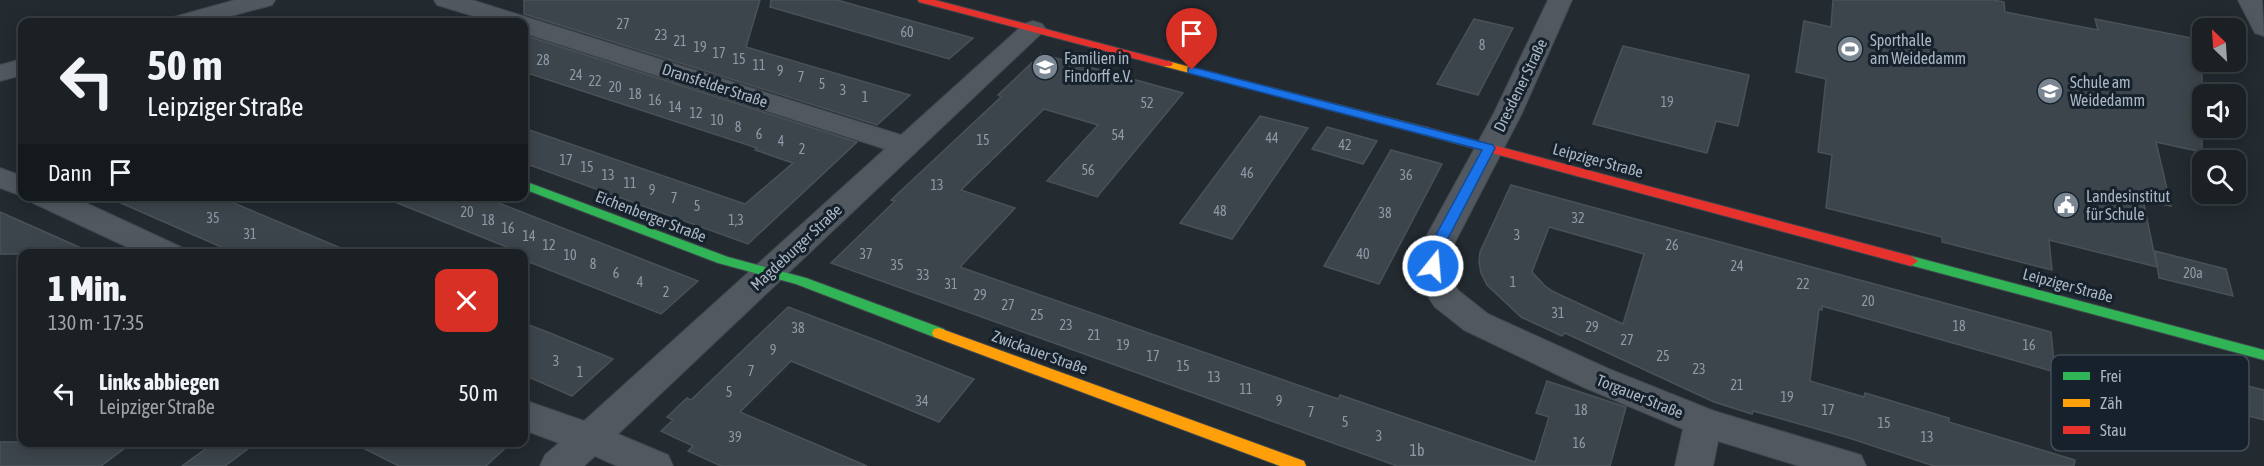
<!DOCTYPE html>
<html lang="de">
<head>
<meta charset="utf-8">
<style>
	body { margin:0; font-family:"Asap Condensed",sans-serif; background:#23282c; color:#f1f3f6; height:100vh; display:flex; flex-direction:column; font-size:22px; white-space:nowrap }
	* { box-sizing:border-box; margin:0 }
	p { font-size:20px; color:#9fa3a6 }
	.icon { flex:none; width:33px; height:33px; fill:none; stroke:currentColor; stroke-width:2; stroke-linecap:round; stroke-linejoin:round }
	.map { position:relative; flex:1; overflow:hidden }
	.side { position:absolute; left:18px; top:249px; width:510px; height:198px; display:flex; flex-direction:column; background:#1a2024; border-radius:12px; box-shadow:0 3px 15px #0003,0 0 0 2px #383e41 }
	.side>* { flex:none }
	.hud { position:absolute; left:18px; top:18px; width:510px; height:183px; border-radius:12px; box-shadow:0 3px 15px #0003,0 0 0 2px #383e41; background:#1a2024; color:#f1f3f6; overflow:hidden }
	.needle { width:39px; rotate:335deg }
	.controls { position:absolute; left:2192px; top:18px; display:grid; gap:12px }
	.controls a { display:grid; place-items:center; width:54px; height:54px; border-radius:12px; background:#1a2024; box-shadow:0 3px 15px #0003,0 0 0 2px #383e41; font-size:30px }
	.pin { position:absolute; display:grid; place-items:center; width:51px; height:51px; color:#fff; margin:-62px -26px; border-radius:50% 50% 50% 0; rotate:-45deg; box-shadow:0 0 6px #0007 }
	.pin .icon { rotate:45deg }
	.me { position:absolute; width:66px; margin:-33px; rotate:17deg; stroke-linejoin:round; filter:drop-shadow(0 0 4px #0008) }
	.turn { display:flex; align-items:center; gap:21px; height:126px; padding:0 30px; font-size:27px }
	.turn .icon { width:78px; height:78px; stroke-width:2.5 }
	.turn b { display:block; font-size:42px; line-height:51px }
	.then { display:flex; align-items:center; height:57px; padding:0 30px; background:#0003; gap:12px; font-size:22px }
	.round { display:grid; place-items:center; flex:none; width:63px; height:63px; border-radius:12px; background:#23282c }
	.summary { display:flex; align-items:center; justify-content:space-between; height:102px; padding:0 30px }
	h1 { font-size:36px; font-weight:800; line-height:45px }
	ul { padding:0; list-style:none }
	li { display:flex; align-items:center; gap:18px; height:84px; padding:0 30px }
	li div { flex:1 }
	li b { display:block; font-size:22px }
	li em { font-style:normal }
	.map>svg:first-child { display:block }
</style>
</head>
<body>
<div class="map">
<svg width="2264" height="466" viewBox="0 0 2264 466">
	<rect width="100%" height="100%" fill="#232a30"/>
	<!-- building -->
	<g fill="#3d454c" stroke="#4a5258" stroke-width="1.5" fill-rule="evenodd">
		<path d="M 524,0 L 760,0 L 746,47 L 910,95 L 877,125 L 524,14 Z"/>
		<path d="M 771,0 L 837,0 L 973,38 L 949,59 L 770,7 Z"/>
		<path d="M 1833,0 L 1993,0 L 2004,2 L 2005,12 L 2098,30 L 2095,19 L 2202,40 L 2202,152 L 2156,142 L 2171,206 L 2143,200 L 2157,267 L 2049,240 L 2052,270 L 1942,242 L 1942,237 L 1826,208 L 1832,155 L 1818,152 L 1826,79 L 1796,72 L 1804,21 L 1831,27 Z"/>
		<path d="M 1474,19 L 1513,28 L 1478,95 L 1437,84 Z"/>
		<path d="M 524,35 L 857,142 L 748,244 L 524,163 L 524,128 L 745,204 L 793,163 L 755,150 L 757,148 L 524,72 Z"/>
		<path d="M 1623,46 L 1749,75 L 1738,126 L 1716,121 L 1707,153 L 1593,124 Z"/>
		<path d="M 1041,54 L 1183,93 L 1097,197 L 1047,181 L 1098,125 L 1044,109 L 961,190 L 1015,208 L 960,267 L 1338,399 L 1340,395 L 1535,462 L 1549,417 L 1536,413 L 1547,381 L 1626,407 L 1610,466 L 1397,466 L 831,263 L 895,201 L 891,200 L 1001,97 L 998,95 Z"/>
		<path d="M 1260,116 L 1308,128 L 1232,239 L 1180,223 Z"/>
		<path d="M 1327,127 L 1377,141 L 1363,164 L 1312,149 Z"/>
		<path d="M 1391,150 L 1442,164 L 1379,284 L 1324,266 Z"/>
		<path d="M 1511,185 L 2051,332 L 2055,372 L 1822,306 L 1822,310 L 1819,309 L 1810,381 L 1864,397 L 1865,393 L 1949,418 L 1949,422 L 2075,460 L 2074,466 L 1934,466 L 1849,438 L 1753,411 L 1752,414 L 1714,402 L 1565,333 L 1562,336 L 1521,317 L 1487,285 L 1481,273 L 1479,262 L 1480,252 ZM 1549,227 L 1644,254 L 1623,324 L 1554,292 L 1545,286 L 1532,272 Z"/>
		<path d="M 105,196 L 217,196 L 355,254 L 237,254 Z"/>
		<path d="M 380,196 L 481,196 L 698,281 L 661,314 L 524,260 L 524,254 Z"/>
		<path d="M 0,212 L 18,220 L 95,254 L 0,254 Z"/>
		<path d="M 2155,251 L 2226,269 L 2233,296 L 2159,278 Z"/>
		<path d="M 788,307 L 870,338 L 974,379 L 939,422 L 791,361 L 740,412 L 867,466 L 721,466 L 688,451 L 693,446 L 661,431 L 673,420 L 667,417 L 687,398 L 691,400 Z"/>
		<path d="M 524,323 L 550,333 L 613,359 L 572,396 L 524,375 Z"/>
		<path d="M 2212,377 L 2264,390 L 2264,420 L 2222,409 Z"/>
		<path d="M 0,442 L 133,442 L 101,466 L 0,466 Z"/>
		<path d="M 215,442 L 257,442 L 225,466 L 182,466 Z"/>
		<path d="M 351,442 L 512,442 L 486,466 L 399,466 Z"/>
	</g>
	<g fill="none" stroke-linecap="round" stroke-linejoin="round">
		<!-- street casing -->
		<g stroke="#40474e" stroke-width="2">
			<g id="street">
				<path d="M 235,0 L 275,0 L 272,5 L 209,22 L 170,22 L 174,17 Z"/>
				<path d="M 434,0 L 472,0 L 901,135 L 1024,24 L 1033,21 L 1042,24 L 1046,29 L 618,434 L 668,455 L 673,466 L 617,466 L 595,456 L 584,466 L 540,466 L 545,455 L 559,443 L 524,430 L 524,400 L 584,421 L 885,149 L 524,33 L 524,22 L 493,22 L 437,5 Z"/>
				<path d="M 1548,0 L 1572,0 L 1522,113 L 1453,246 L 1449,266 L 1453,283 L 1459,291 L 1488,314 L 1609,369 L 1714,411 L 1861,455 L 1866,466 L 1799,466 L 1718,441 L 1713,466 L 1675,466 L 1683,429 L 1583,387 L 1464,330 L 1435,307 L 1420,285 L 1417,266 L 1421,246 L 1494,113 Z"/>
				<path d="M 2238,0 L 2262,0 L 2264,36 L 2255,33 Z"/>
				<path d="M 22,59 L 22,75 L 0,81 L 0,65 Z"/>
				<path d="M 0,168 L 22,176 L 22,196 L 0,188 Z"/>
				<path d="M 29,196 L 71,196 L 181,247 L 186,254 L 142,254 L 33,203 Z"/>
			</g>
		</g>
		<!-- fast casing -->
		<g stroke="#40474e" stroke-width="2">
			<g id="fast">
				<path d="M 524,181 L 728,257 L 806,278 L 944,329 L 946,333 L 944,337 L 934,337 L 796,284 L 718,263 L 524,189 Z"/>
				<path d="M 1911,256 L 2264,350 L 2264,360 L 1906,264 L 1904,261 L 1906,258 Z"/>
			</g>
		</g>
		<!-- slow casing -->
		<g stroke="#40474e" stroke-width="2">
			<g id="slow">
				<path d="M 1167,61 L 1429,128 L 1431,131 L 1425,135 L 1163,66 L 1163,62 Z"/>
				<path d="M 939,328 L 1304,461 L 1306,466 L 1280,466 L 934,337 L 932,333 L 934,329 Z"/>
			</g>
		</g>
		<!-- jam casing -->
		<g stroke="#40474e" stroke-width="2">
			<g id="jam">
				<path d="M 918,0 L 935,0 L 1171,62 L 1173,64 L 1171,66 L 1163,66 L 919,2 Z"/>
				<path d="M 1425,127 L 1911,256 L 1918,261 L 1911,266 L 1421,134 L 1419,131 Z"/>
			</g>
		</g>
		<!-- street -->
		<use href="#street" fill="#515860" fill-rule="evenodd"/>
		<!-- fast -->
		<use href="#fast" fill="#30b455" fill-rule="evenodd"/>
		<!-- slow -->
		<use href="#slow" fill="#ff9f0a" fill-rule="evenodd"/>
		<!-- jam -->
		<use href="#jam" fill="#e5322d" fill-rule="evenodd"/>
	</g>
	<!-- route -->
	<path fill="#1a73e8" stroke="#114b97" stroke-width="1.5" d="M 1192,67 L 1493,145 L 1495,148 L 1444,246 L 1438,269 L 1428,269 L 1426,266 L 1430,246 L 1482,150 L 1188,73 L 1188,68 Z"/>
	<!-- icons -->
	<defs>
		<g id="stadium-disc" transform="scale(1.35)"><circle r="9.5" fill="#7a8691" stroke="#16212b"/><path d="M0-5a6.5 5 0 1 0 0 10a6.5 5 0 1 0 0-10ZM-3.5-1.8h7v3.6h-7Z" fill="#fff"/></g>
		<g id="school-disc" transform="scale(1.35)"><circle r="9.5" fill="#7a8691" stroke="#16212b"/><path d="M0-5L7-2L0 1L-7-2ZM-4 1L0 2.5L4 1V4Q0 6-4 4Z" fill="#fff"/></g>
		<g id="civic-disc" transform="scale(1.35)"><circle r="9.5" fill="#7a8691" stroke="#16212b"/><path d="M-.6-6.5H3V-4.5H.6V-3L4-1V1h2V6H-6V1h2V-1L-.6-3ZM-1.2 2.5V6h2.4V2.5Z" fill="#fff"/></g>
	</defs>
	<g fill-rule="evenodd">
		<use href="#stadium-disc" x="1850" y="49"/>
		<use href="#school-disc" x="1045" y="67"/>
		<use href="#school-disc" x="2050" y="91"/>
		<use href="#civic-disc" x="2066" y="205"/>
	</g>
	<g text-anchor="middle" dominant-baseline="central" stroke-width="6" stroke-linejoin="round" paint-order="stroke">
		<!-- number labels -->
		<g font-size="14" fill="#8e9aa7">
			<text x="623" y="24">27</text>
			<text x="907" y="32">60</text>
			<text x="661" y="35">23</text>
			<text x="680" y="41">21</text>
			<text x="1482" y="45">8</text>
			<text x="700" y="47">19</text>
			<text x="719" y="53">17</text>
			<text x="739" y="59">15</text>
			<text x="543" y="60">28</text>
			<text x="759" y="65">11</text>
			<text x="780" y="71">9</text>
			<text x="576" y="75">24</text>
			<text x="801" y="77">7</text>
			<text x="595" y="81">22</text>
			<text x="822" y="84">5</text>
			<text x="615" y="87">20</text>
			<text x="843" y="90">3</text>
			<text x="635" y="94">18</text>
			<text x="865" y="97">1</text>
			<text x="655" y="100">16</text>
			<text x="1667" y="102">19</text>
			<text x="1147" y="103">52</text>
			<text x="675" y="107">14</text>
			<text x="696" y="113">12</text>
			<text x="717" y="120">10</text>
			<text x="738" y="127">8</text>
			<text x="759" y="134">6</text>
			<text x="1118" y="135">54</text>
			<text x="1272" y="138">44</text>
			<text x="983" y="140">15</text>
			<text x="781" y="141">4</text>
			<text x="1345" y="145">42</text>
			<text x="802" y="149">2</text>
			<text x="566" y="160">17</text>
			<text x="587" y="167">15</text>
			<text x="1088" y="170">56</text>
			<text x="1247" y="173">46</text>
			<text x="608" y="175">13</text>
			<text x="1406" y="175">36</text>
			<text x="630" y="183">11</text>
			<text x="937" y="185">13</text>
			<text x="652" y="190">9</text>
			<text x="674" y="198">7</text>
			<text x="697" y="206">5</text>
			<text x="1220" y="211">48</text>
			<text x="467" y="212">20</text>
			<text x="1385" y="213">38</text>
			<text x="213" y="218">35</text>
			<text x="1578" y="218">32</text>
			<text x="488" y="220">18</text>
			<text x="736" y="220">1,3</text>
			<text x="508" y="228">16</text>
			<text x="250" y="234">31</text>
			<text x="1517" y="235">3</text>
			<text x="529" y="236">14</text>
			<text x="549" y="245">12</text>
			<text x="1672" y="245">26</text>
			<text x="866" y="254">37</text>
			<text x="1363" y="254">40</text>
			<text x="570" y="255">10</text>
			<text x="593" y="264">8</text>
			<text x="897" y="265">35</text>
			<text x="1737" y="266">24</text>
			<text x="616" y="273">6</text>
			<text x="2193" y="273">20a</text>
			<text x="923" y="275">33</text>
			<text x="640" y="282">4</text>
			<text x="1513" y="282">1</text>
			<text x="951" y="284">31</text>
			<text x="1803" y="284">22</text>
			<text x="666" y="292">2</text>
			<text x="980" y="295">29</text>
			<text x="1868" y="301">20</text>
			<text x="1008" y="305">27</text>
			<text x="1558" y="313">31</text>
			<text x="1037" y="315">25</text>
			<text x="1066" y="325">23</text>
			<text x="1959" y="326">18</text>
			<text x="1592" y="327">29</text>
			<text x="798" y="328">38</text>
			<text x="1094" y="335">21</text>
			<text x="1627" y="340">27</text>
			<text x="1123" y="345">19</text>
			<text x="2029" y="345">16</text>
			<text x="773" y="350">9</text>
			<text x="1153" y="356">17</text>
			<text x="1663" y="356">25</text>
			<text x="556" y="361">3</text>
			<text x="1183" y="366">15</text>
			<text x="1699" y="369">23</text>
			<text x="751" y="371">7</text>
			<text x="580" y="372">1</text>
			<text x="1214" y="377">13</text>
			<text x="1737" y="385">21</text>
			<text x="1246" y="389">11</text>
			<text x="729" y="392">5</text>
			<text x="1787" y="397">19</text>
			<text x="922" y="401">34</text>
			<text x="1279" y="401">9</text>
			<text x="1581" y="410">18</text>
			<text x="1828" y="410">17</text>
			<text x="1311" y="412">7</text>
			<text x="1345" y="422">5</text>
			<text x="1884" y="423">15</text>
			<text x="1379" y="436">3</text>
			<text x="735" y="437">39</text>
			<text x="1927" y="437">13</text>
			<text x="1579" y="443">16</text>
		</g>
		<!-- poi labels -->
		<g font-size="16" fill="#a9b7c5" stroke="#16212b" text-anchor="start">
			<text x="1870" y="40">Sporthalle<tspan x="1870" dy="18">am Weidedamm</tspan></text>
			<text x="1064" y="58">Familien in<tspan x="1064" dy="18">Findorff e.V.</tspan></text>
			<text x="2070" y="82">Schule am<tspan x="2070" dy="18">Weidedamm</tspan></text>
			<text x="2086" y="196">Landesinstitut<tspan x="2086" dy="18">für Schule</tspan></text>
		</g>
		<!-- street labels -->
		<g font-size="16" fill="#a9b7c5" stroke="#16212b">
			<text transform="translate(715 85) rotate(18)">Dransfelder Straße</text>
			<text transform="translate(1520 85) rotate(-64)">Dresdener Straße</text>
			<text transform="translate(1598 160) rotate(15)">Leipziger Straße</text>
			<text transform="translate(651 216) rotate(21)">Eichenberger Straße</text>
			<text transform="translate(796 247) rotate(-43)">Magdeburger Straße</text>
			<text transform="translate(2068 285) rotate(15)">Leipziger Straße</text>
			<text transform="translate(1040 352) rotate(20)">Zwickauer Straße</text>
			<text transform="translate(1640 396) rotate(22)">Torgauer Straße</text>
		</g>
		<!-- near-number labels -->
		<g font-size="16" fill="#8e9aa7">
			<text x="1417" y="450">1b</text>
		</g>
	</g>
	<!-- legend -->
	<rect x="2051" y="355" width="198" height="96" rx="9" fill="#16212b" stroke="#424e59" stroke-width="1.5"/>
	<rect x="2063" y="372" width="27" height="8" fill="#30b455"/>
	<rect x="2063" y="399" width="27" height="8" fill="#ff9f0a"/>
	<rect x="2063" y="426" width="27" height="8" fill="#e5322d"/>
	<g font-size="16" fill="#a9b7c5">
		<text x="2100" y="382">Frei</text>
		<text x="2100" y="409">Zäh</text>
		<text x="2100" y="436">Stau</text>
	</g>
</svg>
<div class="controls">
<a><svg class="needle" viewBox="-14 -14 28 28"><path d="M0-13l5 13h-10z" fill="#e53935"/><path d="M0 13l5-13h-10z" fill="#9fa3a6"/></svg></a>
<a><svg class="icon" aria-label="sound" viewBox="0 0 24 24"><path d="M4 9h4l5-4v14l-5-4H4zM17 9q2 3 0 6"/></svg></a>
<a><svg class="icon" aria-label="search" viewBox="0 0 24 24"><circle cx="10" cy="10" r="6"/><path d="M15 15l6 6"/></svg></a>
</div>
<div class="pin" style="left:1192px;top:70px;background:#d93025"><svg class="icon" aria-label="arrive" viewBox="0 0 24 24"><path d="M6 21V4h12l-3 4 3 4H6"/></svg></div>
<svg class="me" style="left:1433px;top:266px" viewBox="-20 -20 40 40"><circle r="17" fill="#1a73e8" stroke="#fff" stroke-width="3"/><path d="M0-11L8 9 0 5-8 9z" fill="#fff"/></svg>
<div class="hud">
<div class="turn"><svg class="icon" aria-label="left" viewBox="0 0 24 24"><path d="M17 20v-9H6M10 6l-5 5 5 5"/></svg><div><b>50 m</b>Leipziger Straße</div></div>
<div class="then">Dann<svg class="icon" aria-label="arrive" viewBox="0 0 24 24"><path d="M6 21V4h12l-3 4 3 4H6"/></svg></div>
</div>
<section class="side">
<div class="summary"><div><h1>1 Min.</h1><p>130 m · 17:35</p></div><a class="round" style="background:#d93025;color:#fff"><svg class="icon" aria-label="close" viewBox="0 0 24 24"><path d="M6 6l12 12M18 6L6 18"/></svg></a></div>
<ul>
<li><svg class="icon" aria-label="left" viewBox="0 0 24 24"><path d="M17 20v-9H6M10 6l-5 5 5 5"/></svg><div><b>Links abbiegen</b><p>Leipziger Straße</p></div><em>50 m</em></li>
</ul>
</section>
</div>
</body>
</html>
